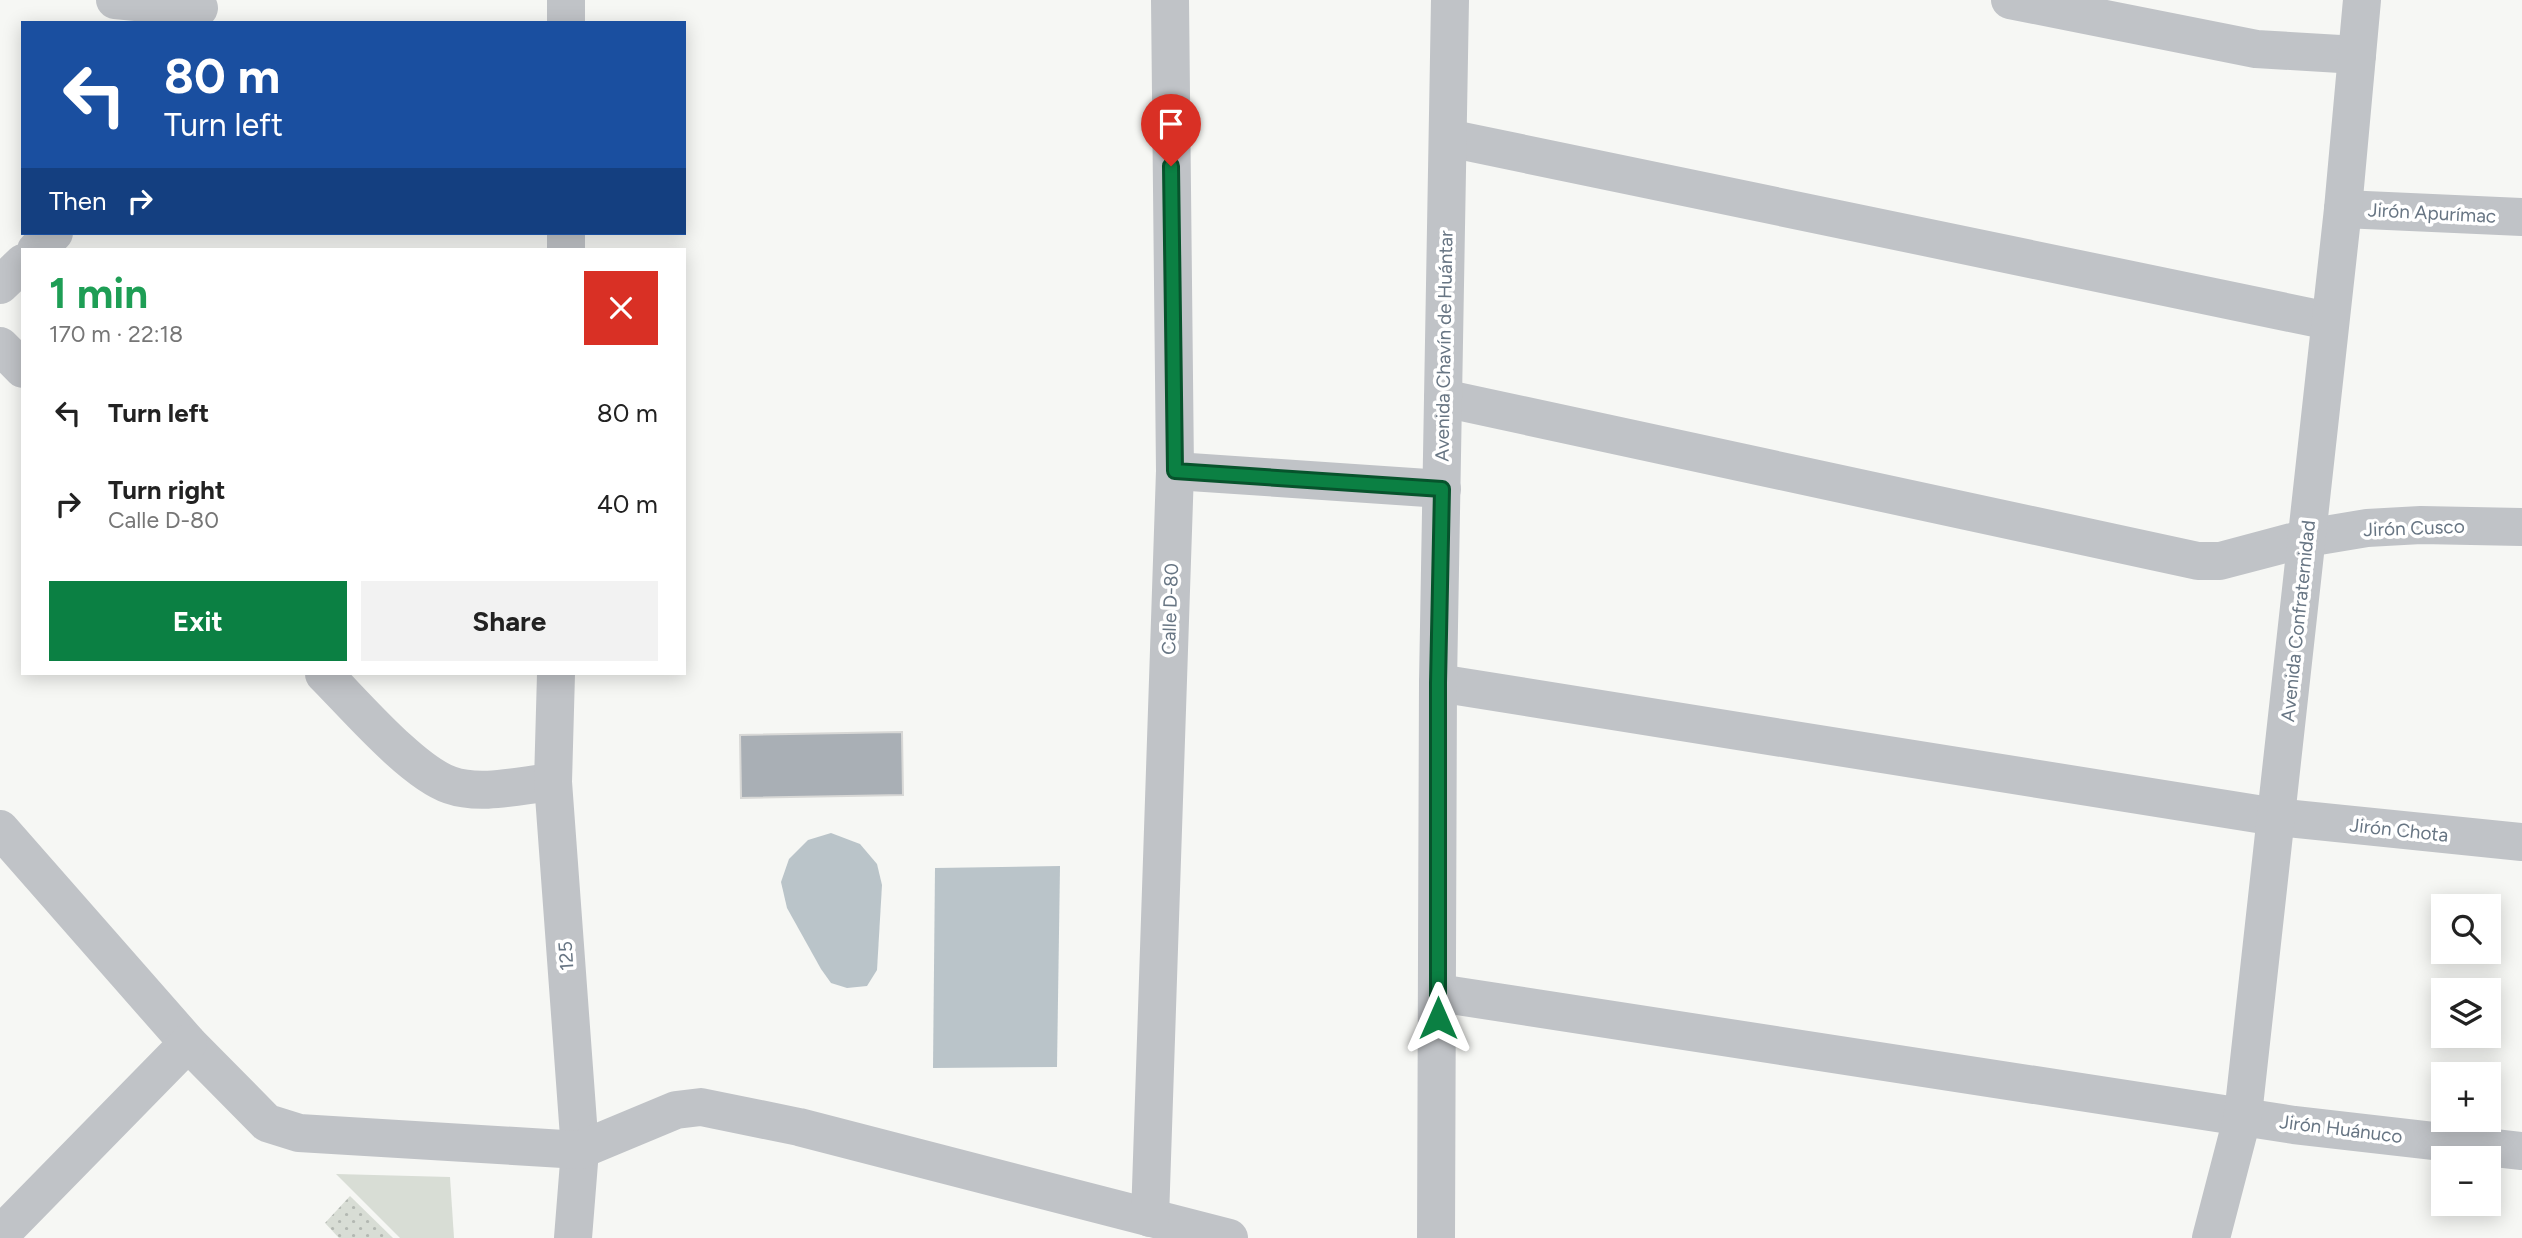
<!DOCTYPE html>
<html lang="en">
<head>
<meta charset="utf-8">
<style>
	body { margin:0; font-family:Figtree,sans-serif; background:#f2f2f2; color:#222; height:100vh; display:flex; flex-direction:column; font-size:26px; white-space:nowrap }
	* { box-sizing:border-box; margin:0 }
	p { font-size:23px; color:#767676 }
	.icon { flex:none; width:38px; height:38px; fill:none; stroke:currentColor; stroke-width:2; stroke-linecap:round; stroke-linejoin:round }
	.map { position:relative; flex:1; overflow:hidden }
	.side { position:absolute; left:21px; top:248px; width:665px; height:427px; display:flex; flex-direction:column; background:#fff; border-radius:0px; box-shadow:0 4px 18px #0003 }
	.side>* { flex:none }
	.hud { position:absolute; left:21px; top:21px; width:665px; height:214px; border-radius:0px; box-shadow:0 4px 18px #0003; background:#1a4fa0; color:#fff; overflow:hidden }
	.tools { position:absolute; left:2431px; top:894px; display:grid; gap:14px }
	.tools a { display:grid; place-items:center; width:70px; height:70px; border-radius:0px; background:#fff; box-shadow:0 4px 18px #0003; font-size:35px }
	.pin { position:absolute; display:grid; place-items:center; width:60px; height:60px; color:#fff; margin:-72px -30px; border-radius:50% 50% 50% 0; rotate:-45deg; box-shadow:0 0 7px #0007 }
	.pin .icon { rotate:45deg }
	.me { position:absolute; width:77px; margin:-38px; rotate:0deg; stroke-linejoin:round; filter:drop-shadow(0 0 5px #0008) }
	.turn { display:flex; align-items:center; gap:24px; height:147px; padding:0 28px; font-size:32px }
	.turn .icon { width:91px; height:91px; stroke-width:2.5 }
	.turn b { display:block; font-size:49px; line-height:60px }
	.then { display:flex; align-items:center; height:66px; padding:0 28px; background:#0003; gap:14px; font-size:26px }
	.round { display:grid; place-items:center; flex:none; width:74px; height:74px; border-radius:0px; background:#f2f2f2 }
	.summary { display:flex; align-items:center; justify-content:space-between; height:119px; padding:0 28px }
	h1 { font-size:42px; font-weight:700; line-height:52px; color:#1e9e55 }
	.action { display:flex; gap:14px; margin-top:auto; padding:14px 28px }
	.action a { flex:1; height:80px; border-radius:0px; background:#0b8043; color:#fff; font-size:28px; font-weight:700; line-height:80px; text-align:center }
	.action a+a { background:#f2f2f2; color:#222 }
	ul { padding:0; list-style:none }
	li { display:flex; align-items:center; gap:21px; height:91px; padding:0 28px }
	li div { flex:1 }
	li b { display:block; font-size:26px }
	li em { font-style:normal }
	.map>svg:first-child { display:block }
</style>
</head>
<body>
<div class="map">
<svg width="2522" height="1238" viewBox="0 0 2522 1238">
	<defs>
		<pattern id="grass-dots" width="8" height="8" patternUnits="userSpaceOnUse" patternTransform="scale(1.75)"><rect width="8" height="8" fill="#d8ddd5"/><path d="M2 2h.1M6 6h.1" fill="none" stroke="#b3b8b2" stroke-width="1.8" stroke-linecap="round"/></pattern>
	</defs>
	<rect width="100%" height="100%" fill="#f6f7f4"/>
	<!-- grass -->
	<path fill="url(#grass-dots)" d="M 350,1196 L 393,1238 L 339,1238 L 325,1223 Z"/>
	<!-- garden -->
	<path fill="#d8ddd5" d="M 336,1174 L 450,1177 L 454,1238 L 400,1238 Z"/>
	<!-- water -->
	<g fill="#bac4c9">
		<path d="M 831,833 L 860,844 L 877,864 L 882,885 L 877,970 L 867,986 L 847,988 L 831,983 L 821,969 L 787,908 L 781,882 L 789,859 L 808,840 Z"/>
		<path d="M 1060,866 L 1057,1067 L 933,1068 L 935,868 Z"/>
	</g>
	<!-- building -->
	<path fill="#a9afb5" stroke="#d8d8d6" stroke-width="2" d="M 902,732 L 903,795 L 741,798 L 740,735 Z"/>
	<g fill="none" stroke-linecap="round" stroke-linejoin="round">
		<!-- minor -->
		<g stroke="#c0c3c7" stroke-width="38">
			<path d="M 115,0 L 199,8"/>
			<path d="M 2010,0 L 2256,49 L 2357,55"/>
			<path d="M 566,23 L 566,0"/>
			<path d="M 1448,138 L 2329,321"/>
			<path d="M 2343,209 L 2522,217"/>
			<path d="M 566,233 L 566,250"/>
			<path d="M 36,250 L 54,233"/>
			<path d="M 0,285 L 23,263"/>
			<path d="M 0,346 L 23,369"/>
			<path d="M 1443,398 L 2198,561 L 2220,561 L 2307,538 L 2367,528 L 2421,525 L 2522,527"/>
			<path d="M 1175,471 L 1442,489"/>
			<path d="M 324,674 C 354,704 412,772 450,785 C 481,796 521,785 553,782"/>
			<path d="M 556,674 L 553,782 L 580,1150 L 573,1238"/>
			<path d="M 1438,683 L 2276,817 L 2522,842"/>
			<path d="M 0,829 L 188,1043 L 267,1123 L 299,1133 L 580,1150 L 676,1110 L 701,1107 L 799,1127 L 1229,1238"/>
			<path d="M 1438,993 L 2294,1125 L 2522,1151"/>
			<path d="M 1150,1218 L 1175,471 L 1170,0"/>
			<path d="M 0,1235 L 188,1043"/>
			<path d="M 1436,1238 L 1438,683 L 1450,0"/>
			<path d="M 2211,1238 L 2243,1115 L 2343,209 L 2362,0"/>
		</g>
	</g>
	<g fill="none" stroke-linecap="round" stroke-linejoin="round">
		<!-- route casing -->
		<g stroke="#07532c" stroke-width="18">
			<path id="route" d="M 1171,166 L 1175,471 L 1442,489 L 1438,683 L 1438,1018"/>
		</g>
		<!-- route -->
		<use href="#route" stroke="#0b8043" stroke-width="12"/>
	</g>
	<g text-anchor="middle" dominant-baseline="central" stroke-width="7" stroke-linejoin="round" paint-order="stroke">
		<!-- street labels -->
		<g font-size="19" fill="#677583" stroke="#fff">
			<text transform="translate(2432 213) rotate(3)">Jirón Apurímac</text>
			<text transform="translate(1444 346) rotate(-89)">Avenida Chavín de Huántar</text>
			<text transform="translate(2414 528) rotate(-2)">Jirón Cusco</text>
			<text transform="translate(1170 609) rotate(-88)">Calle D-80</text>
			<text transform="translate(2298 621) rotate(-84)">Avenida Confraternidad</text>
			<text transform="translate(2399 830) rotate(6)">Jirón Chota</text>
			<text transform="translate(566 956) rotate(-94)">125</text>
			<text transform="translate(2341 1129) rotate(7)">Jirón Huánuco</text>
		</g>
	</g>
</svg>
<div class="tools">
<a><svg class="icon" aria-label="search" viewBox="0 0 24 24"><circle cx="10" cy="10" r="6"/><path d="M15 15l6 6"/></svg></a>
<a><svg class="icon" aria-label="layers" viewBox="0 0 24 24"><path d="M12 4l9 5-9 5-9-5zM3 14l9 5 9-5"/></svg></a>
<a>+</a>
<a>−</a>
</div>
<div class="pin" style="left:1171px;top:166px;background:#d93025"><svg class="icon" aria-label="arrive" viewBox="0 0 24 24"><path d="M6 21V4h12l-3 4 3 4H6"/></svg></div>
<svg class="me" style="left:1438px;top:1018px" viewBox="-20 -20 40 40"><path d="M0-17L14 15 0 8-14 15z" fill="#0b8043" stroke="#fff" stroke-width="4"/></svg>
<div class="hud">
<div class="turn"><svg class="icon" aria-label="left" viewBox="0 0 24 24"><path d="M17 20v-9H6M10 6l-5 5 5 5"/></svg><div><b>80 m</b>Turn left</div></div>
<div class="then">Then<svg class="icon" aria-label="right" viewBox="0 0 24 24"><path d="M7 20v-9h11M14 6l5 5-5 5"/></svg></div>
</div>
<section class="side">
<div class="summary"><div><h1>1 min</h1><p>170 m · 22:18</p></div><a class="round" style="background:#d93025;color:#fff"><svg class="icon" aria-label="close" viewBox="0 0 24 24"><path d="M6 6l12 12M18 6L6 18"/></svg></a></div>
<ul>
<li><svg class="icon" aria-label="left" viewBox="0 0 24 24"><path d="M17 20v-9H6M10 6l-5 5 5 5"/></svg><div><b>Turn left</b></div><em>80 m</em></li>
<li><svg class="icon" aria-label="right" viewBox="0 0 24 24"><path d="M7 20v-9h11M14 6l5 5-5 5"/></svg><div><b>Turn right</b><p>Calle D-80</p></div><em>40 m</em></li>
</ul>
<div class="action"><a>Exit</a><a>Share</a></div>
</section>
</div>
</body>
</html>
